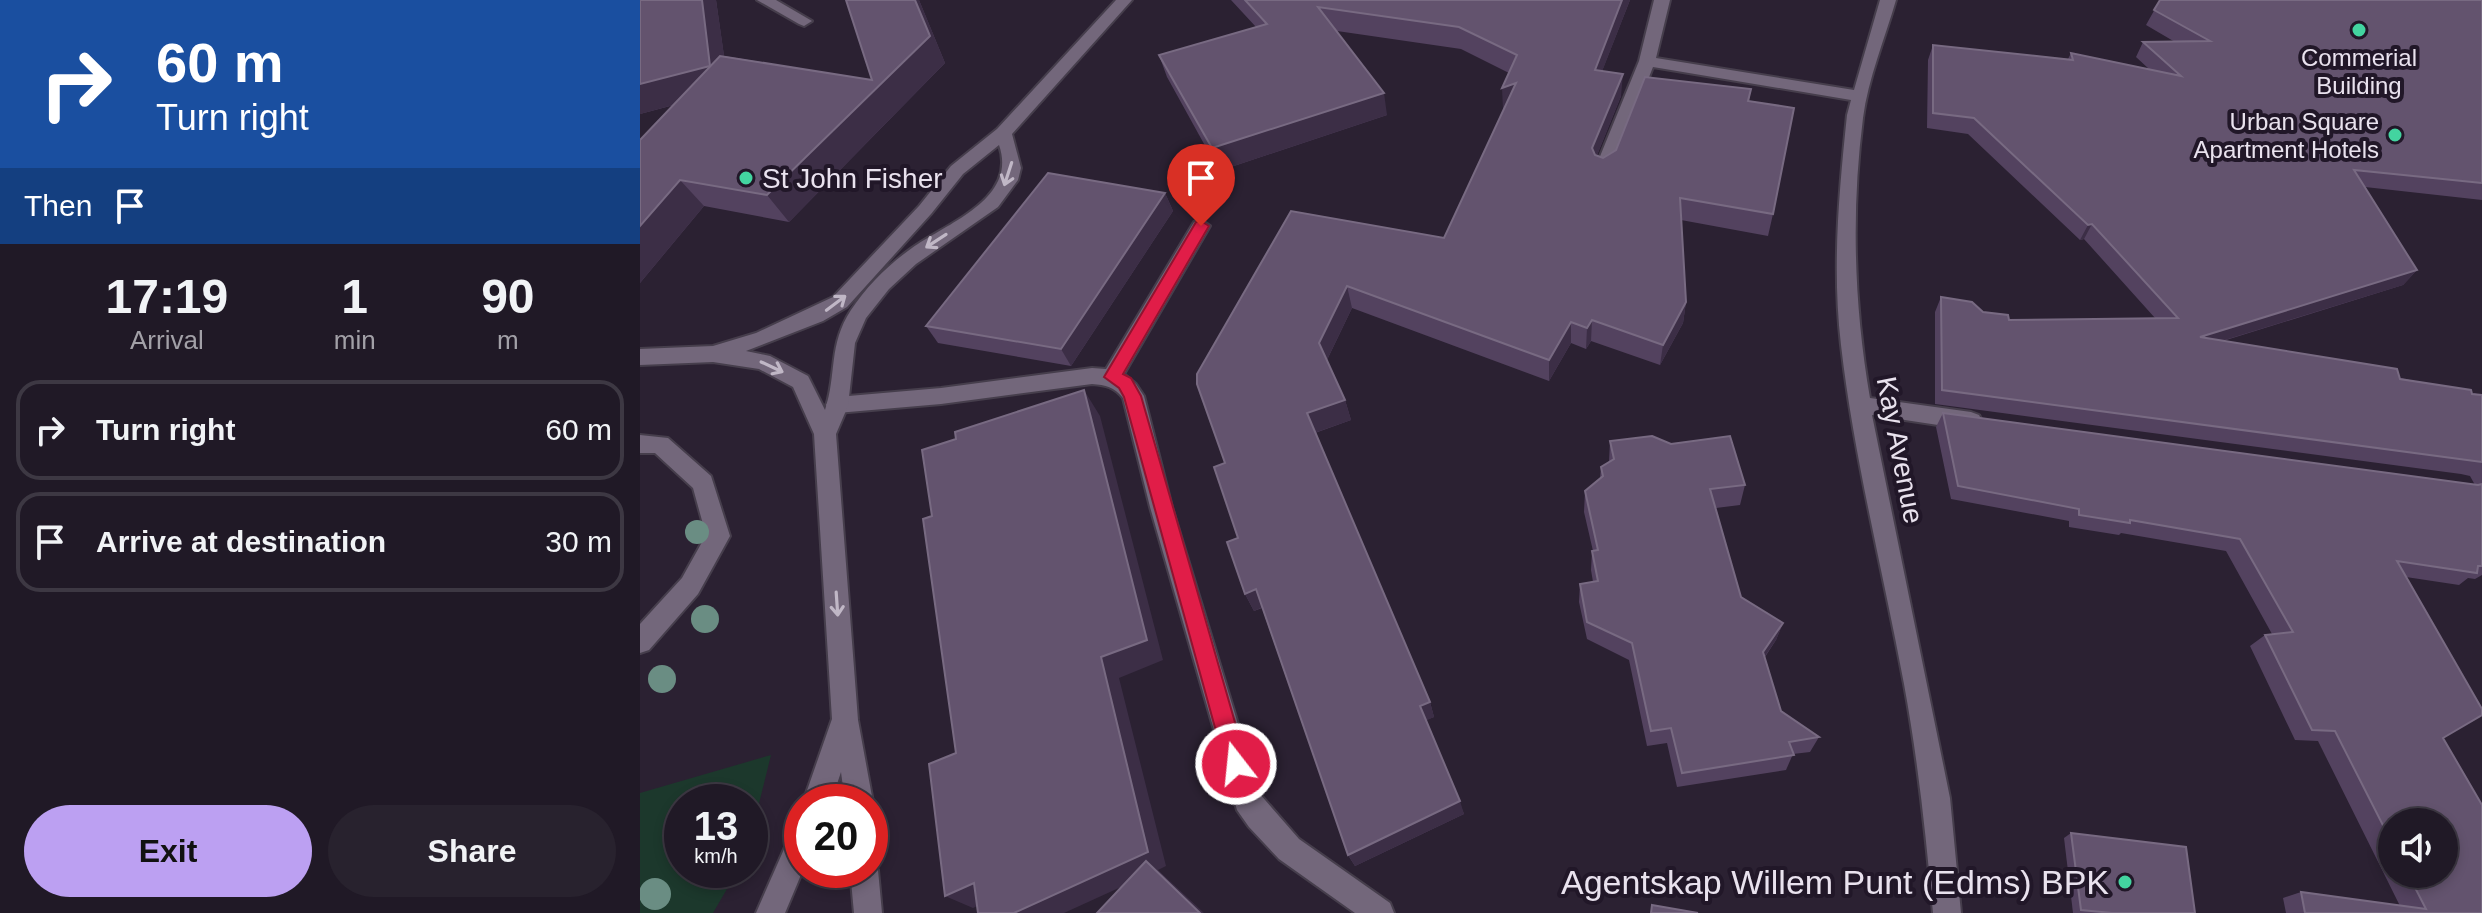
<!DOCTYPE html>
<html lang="en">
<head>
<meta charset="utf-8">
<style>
	body { margin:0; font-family:Arial,sans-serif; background:#28222e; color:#f1f3f6; height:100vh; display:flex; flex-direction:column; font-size:30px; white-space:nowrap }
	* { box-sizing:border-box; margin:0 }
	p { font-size:26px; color:#a2a0a7 }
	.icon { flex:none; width:44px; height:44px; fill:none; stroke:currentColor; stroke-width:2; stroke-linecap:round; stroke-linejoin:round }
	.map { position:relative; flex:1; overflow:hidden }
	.details { display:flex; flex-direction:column; background:#201926; width:640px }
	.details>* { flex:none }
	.top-card { background:#1a4fa0; color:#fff; overflow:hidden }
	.fabs { position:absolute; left:1738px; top:808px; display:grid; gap:16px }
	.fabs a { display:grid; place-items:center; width:80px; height:80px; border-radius:50%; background:#201926; box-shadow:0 4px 12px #0003,0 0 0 2px #3d3843; font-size:40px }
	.speed { position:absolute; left:24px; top:784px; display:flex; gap:16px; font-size:40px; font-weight:700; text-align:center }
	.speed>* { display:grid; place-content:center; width:104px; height:104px; border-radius:50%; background:#201926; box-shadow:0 4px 12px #0003,0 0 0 2px #3d3843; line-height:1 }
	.speed small { font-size:20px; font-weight:400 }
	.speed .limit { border:12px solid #d22; background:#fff; color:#111 }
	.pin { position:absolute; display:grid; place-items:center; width:68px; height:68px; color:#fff; margin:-82px -34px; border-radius:50% 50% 50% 0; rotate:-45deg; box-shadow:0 0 8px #0007 }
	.pin .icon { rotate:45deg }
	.me { position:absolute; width:88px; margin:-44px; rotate:344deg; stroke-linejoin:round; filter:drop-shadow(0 0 6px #0008) }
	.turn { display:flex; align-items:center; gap:28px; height:168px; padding:0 24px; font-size:36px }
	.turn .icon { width:104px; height:104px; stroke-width:2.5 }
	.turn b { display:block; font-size:56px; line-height:68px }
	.then { display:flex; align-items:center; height:76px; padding:0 24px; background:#0003; gap:16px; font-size:30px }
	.eta { display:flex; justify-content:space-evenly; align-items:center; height:136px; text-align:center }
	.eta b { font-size:48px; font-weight:700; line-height:56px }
	.button { display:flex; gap:16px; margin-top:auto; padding:16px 24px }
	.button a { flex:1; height:92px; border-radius:48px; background:#bca0f2; color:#111; font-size:32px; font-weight:700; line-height:92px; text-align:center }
	.button a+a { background:#28222e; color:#f1f3f6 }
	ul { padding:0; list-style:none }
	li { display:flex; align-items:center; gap:24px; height:100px; margin:0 16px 12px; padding:0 8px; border:4px solid #3d3843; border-radius:24px }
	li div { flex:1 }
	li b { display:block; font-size:30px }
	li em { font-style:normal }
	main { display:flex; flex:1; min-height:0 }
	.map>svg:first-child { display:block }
</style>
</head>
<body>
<main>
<section class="details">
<div class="top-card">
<div class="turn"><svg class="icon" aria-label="right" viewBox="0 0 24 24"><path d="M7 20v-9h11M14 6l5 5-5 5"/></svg><div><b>60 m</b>Turn right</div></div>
<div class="then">Then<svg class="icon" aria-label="arrive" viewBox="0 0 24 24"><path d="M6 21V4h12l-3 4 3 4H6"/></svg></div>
</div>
<div class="eta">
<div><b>17:19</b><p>Arrival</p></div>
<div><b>1</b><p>min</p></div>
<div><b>90</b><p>m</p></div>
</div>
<ul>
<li><svg class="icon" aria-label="right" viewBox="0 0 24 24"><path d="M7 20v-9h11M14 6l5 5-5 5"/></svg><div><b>Turn right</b></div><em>60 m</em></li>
<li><svg class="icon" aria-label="arrive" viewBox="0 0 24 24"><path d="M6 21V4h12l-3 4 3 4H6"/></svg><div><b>Arrive at destination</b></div><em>30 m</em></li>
</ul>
<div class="button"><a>Exit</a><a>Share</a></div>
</section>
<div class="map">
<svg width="1842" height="913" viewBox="0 0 1842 913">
	<rect width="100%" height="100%" fill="#2b2132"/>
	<!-- green -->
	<path fill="#1c382c" d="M 131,755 L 110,840 L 110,802 L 42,802 L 42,870 L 98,870 L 73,913 L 0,913 L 0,793 Z"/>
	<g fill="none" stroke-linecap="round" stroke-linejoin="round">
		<!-- service casing -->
		<g stroke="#463e4c" stroke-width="4">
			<g id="service">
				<path d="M 117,0 L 136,0 L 172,21 L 164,26 L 159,24 Z"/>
				<path d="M 561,220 L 570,226 L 484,374 L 496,384 L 504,396 L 532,507 L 619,793 L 659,839 L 750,903 L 754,913 L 715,913 L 639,859 L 609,827 L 597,810 L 510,507 L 483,398 C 474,387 466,385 452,384 L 301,404 L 197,413 L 189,411 L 186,405 L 189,399 L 197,397 L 301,388 L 452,368 L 466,369 L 554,222 Z"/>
				<path d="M 0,435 L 28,438 L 71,476 L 90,536 L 58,594 L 9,650 L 0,653 L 0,624 L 42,578 L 66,535 L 53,488 L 15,453 L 0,453 Z"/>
			</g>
		</g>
		<!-- minor casing -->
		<g stroke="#463e4c" stroke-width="4">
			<g id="minor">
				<path d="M 476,0 L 492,0 L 372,134 L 381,168 L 378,180 L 358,207 L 276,264 L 249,289 L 226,318 L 215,343 L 208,406 L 196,434 L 218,720 L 233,802 L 230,808 L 230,802 L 205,802 L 201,772 L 191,802 L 163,802 L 192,719 L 174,434 L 153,387 L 119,369 L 73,362 L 0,365 L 0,349 L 73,346 L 116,333 L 193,297 L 279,206 L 311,166 L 357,129 ZM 359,145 C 378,199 307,223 272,248 C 248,265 227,286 211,310 C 188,345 197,374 185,410 L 168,376 L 130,356 L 106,351 L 183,321 L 207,307 L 291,214 L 323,174 Z"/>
				<path d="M 1014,0 L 1030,0 L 1016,58 L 1214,90 L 1240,0 L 1256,0 C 1245,38 1228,79 1223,118 C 1211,212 1214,305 1230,398 L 1331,412 L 1339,415 L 1342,421 L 1339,427 L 1331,430 L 1232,415 L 1310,798 L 1321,913 L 1293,913 C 1286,836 1278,760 1264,684 C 1243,571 1214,458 1201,345 C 1192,268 1199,192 1207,115 L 1211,100 L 1013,67 L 972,171 L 963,177 L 957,175 L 954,171 L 999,61 Z"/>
				<path d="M 162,827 L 163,870 L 145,913 L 116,913 L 152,831 Z"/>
				<path d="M 230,858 L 238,870 L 242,913 L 214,913 L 210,870 L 230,870 Z"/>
			</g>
		</g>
		<!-- service -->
		<use href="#service" fill="#73677b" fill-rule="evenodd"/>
		<!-- minor -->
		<use href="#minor" fill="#73677b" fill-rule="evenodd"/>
	</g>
	<!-- trees -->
	<g fill="#6a8d83">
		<circle cx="57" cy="532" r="12"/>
		<circle cx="65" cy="619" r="14"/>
		<circle cx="22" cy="679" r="14"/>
		<circle cx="15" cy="894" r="16"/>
	</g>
	<!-- wall -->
	<g fill="#53425f" fill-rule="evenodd">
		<path d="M 76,0 L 84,56 L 232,80 L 206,0 L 279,0 L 305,63 L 149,222 L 64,206 L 0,283 L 0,140 L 34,105 L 0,114 Z"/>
		<path d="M 591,0 L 990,0 L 962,71 L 981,96 L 957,155 L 963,158 L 1111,89 L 1109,101 L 1133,214 L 1128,236 L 1041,220 L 1046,302 L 1043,323 L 1020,365 L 951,341 L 946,349 L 931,343 L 909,381 L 712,308 L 687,360 L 705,400 L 711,420 L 675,433 L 790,702 L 794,717 L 786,720 L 824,814 L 715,866 L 708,855 L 622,608 L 614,611 L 605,594 L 598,538 L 585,463 L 651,211 L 804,238 L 864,110 L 869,73 L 821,49 L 697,31 L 747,115 L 579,171 L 527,77 L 519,55 L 616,27 Z"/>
		<path d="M 1520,0 L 1842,0 L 1842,200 L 1725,187 L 1777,270 L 1763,285 L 1583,341 L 1842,395 L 1842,575 L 1835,579 L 1828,578 L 1819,585 L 1766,577 L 1842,913 L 1646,913 L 1643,898 L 1661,892 L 1760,906 L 1678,741 L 1655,740 L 1610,646 L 1625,635 L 1632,634 L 1586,551 L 1481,533 L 1479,535 L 1429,527 L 1429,521 L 1311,499 L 1296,427 L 1303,413 L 1835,485 L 1830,476 L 1821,474 L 1295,404 L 1295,312 L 1301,297 L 1343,312 L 1369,320 L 1515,318 L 1444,239 L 1440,240 L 1328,134 L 1287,128 L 1288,60 L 1293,45 L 1428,59 L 1431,53 L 1509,69 L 1496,57 L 1503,42 L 1535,42 L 1506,25 ZM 1752,822 L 1804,874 L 1752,874 Z"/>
		<path d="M 525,193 L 533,211 L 431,366 L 298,343 L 286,326 Z"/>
		<path d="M 970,441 L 1105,485 L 1100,505 L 1076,508 L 1101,597 L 1143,623 L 1136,640 L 1125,657 L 1141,711 L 1179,737 L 1170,752 L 1153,754 L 1146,770 L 1037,787 L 1027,743 L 1007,746 L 989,660 L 947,639 L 939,602 L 940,584 L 953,582 L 951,570 L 952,551 L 953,551 L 944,512 L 945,491 L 960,478 L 961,467 L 969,462 Z"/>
		<path d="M 1431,833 L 1555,913 L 1433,913 L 1424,838 Z"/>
	</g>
	<!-- shaded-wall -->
	<g fill="#3c2e46">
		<path d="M 62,0 L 76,0 L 89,90 L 0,114 L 0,84 Z"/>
		<path d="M 275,0 L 279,0 L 305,63 L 149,222 L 127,195 L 290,36 Z"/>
		<path d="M 982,0 L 990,0 L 954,92 L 955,70 Z"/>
		<path d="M 983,74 L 981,96 L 951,170 L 952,148 Z"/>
		<path d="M 876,83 L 863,110 L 862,88 Z"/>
		<path d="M 744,93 L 747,115 L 579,171 L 572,148 Z"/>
		<path d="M 40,180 L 64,206 L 0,283 L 0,226 Z"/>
		<path d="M 525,193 L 533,211 L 431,366 L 421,349 Z"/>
		<path d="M 1452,224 L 1444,239 L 1440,240 L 1448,225 Z"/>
		<path d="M 1777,270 L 1763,285 L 1549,351 L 1560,337 Z"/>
		<path d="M 707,286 L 712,308 L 685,364 L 679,343 Z"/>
		<path d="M 1046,302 L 1043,323 L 1020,365 L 1023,345 Z"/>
		<path d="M 952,320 L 951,341 L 946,349 L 947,328 Z"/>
		<path d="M 931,322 L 931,343 L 909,381 L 909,360 Z"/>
		<path d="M 444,390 L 460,416 L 523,660 L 479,678 L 526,866 L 518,870 L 564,913 L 560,913 L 516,871 L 424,913 L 374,913 L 461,657 Z"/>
		<path d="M 705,400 L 711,420 L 674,433 L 667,413 Z"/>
		<path d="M 616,589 L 625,606 L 614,611 L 605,594 Z"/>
		<path d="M 1143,623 L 1136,640 L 1116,669 L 1123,652 Z"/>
		<path d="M 790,702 L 794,717 L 785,721 L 780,706 Z"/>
		<path d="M 820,801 L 824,814 L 715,866 L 708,855 Z"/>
		<path d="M 334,883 L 361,895 L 333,908 L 305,896 Z"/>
	</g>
	<!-- building -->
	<g fill="#63536e" stroke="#786a82" stroke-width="2">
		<path d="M 0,0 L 62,0 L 70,66 L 0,84 Z"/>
		<path d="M 206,0 L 275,0 L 290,36 L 127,195 L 40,180 L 0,226 L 0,140 L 80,56 L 232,80 Z"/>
		<path d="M 605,0 L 982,0 L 955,70 L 983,74 L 952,148 L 955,155 L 963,158 L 976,150 L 1005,77 L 1111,89 L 1108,101 L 1154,108 L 1133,214 L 1040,198 L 1046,302 L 1023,345 L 952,320 L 947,328 L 931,322 L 909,360 L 707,286 L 679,343 L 705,400 L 667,413 L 790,702 L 780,706 L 820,801 L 708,855 L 616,589 L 605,594 L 587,542 L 598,538 L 574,467 L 585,463 L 557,384 L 557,374 L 651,211 L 804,238 L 876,83 L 862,88 L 877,55 L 819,27 L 678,7 L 744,93 L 572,148 L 519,55 L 627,24 Z"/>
		<path d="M 1520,0 L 1842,0 L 1842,183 L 1714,170 L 1777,270 L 1560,337 L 1757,369 L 1760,379 L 1831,390 L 1832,394 L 1842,395 L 1842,462 L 1302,390 L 1301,297 L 1332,302 L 1343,312 L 1368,315 L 1369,320 L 1538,318 L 1452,224 L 1448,225 L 1334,118 L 1293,113 L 1293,45 L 1433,60 L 1431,53 L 1541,76 L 1503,42 L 1570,41 L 1514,10 Z"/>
		<path d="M 408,173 L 525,193 L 421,349 L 286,326 Z"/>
		<path d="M 444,390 L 507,640 L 461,657 L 508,852 L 374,913 L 338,913 L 334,883 L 305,896 L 289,764 L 316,753 L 283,519 L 292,516 L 282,450 L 316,439 L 315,432 Z"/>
		<path d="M 1303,413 L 1838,485 L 1842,484 L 1842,566 L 1838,566 L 1837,573 L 1757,561 L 1842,709 L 1842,715 L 1803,738 L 1842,805 L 1842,913 L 1665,913 L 1661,892 L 1786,909 L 1768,874 L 1804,874 L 1804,822 L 1752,822 L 1752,843 L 1695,731 L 1672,730 L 1625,635 L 1653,632 L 1600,539 L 1490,520 L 1490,523 L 1439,515 L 1439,509 L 1318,486 Z"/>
		<path d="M 1012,436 L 1031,444 L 1090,436 L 1105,485 L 1070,489 L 1101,597 L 1143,623 L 1123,652 L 1141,711 L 1179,737 L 1149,742 L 1154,755 L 1042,773 L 1031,728 L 1011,731 L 992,643 L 947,622 L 940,584 L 958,581 L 952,551 L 958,550 L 945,491 L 963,476 L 961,467 L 974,459 L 970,441 Z"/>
		<path d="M 1431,833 L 1546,847 L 1555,913 L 1472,913 L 1441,910 Z"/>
		<path d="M 506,861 L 560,913 L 457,913 Z"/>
		<path d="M 1012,905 L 1058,913 L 1011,913 Z"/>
	</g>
	<!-- one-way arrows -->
	<defs><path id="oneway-shaft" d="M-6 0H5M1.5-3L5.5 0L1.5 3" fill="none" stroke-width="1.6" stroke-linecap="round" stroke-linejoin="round" transform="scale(2)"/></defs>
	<g stroke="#c0b7c6">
		<use href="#oneway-shaft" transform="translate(368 174) rotate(108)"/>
		<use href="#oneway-shaft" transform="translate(296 241) rotate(147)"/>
		<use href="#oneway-shaft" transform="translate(196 303) rotate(-37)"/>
		<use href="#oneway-shaft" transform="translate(132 367) rotate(25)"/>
		<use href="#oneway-shaft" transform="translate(197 604) rotate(86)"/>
	</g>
	<!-- route -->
	<path fill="#e11d48" stroke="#92132f" stroke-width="2" d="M 561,221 L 569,226 L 483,374 L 491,378 L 501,396 L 607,764 L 603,772 L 596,775 L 588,772 L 585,764 L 484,397 L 479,388 L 464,377 L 556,222 Z"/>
	<!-- markers -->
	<g fill="#43d4a0" stroke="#211728" stroke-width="3">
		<circle cx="1719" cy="30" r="8"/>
		<circle cx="1755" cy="135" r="8"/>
		<circle cx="106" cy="178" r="8"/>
		<circle cx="1485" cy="882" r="8"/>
	</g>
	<g text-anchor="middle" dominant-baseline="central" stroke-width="8" stroke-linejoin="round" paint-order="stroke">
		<!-- far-poi labels -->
		<g font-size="24" fill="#e9e2ee" stroke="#211728">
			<text x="1719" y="57">Commerial<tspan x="1719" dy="28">Building</tspan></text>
			<text x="1739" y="121" text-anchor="end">Urban Square<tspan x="1739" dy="28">Apartment Hotels</tspan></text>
		</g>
		<!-- poi labels -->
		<g font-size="28" fill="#e9e2ee" stroke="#211728" text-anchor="start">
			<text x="122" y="178">St John Fisher</text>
		</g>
		<!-- street labels -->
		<g font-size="28" fill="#e9e2ee" stroke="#211728">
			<text transform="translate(1260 450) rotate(79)">Kay Avenue</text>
		</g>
		<!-- near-poi labels -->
		<g font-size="34" fill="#e9e2ee" stroke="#211728" text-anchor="end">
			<text x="1469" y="882">Agentskap Willem Punt (Edms) BPK</text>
		</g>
	</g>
</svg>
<div class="fabs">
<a><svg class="icon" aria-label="sound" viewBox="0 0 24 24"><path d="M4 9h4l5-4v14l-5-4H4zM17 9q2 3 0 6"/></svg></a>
</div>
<div class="speed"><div>13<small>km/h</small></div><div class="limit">20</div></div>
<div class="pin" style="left:561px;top:226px;background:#d93025"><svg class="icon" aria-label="arrive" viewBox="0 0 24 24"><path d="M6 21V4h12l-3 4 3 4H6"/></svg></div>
<svg class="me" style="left:596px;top:764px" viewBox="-20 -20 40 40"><circle r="17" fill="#e11d48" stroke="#fff" stroke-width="3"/><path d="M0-11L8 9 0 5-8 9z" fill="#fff"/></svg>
</div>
</main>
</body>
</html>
